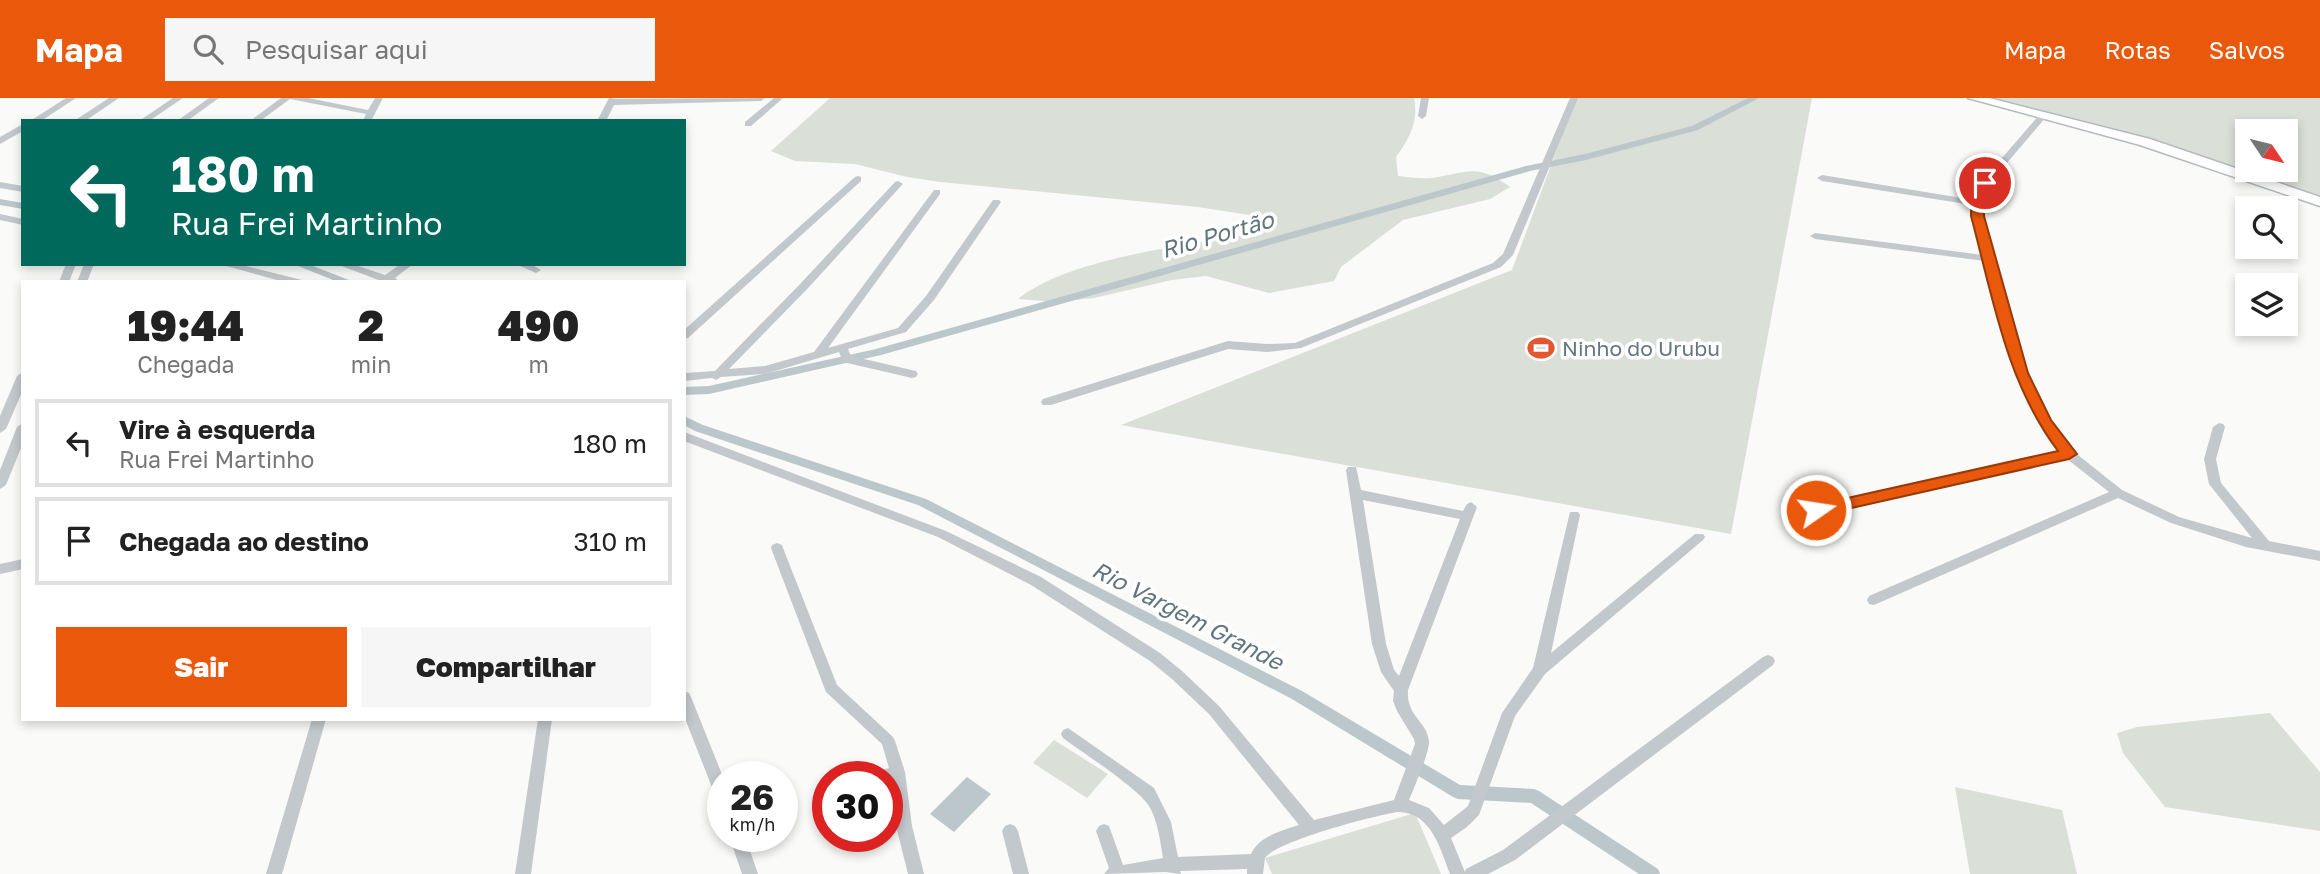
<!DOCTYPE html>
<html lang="pt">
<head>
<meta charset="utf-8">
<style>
	body { margin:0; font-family:"Golos Text",sans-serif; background:#f6f6f6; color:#222; height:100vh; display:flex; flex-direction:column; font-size:26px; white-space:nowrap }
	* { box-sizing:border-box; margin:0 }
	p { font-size:23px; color:#767676 }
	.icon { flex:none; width:38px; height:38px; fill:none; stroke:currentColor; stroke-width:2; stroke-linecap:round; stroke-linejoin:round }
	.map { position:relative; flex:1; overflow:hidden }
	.details { position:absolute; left:21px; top:182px; width:665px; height:441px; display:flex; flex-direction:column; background:#fff; border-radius:0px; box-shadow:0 4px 10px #0003 }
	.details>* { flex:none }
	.banner { position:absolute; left:21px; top:21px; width:665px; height:147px; border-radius:0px; box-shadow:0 4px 10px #0003; background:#00695c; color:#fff; overflow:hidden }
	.needle { width:46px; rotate:125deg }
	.tools { position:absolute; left:2235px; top:21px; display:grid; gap:14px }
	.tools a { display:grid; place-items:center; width:63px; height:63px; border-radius:0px; background:#fff; box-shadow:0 4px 10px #0003; font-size:35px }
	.speed { position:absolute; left:707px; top:663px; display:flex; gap:14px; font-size:35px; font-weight:700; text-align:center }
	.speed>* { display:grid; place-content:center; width:91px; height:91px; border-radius:50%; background:#fff; box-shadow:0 4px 10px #0003; line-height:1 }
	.speed small { font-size:18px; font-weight:400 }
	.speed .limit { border:10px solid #d22; background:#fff; color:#111 }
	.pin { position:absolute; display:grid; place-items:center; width:60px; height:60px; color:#fff; margin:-30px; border:4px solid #fff; border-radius:50%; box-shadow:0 2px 7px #0007 }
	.me { position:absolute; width:77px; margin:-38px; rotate:77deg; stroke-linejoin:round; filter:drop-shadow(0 0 5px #0008) }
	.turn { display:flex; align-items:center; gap:24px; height:147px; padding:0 35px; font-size:32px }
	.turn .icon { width:91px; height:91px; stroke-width:2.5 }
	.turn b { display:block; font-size:49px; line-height:60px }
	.eta { display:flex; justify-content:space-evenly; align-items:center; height:119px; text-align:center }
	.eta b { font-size:42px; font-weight:800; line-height:49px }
	.cta { display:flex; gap:14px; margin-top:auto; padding:14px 35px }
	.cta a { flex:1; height:80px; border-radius:0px; background:#ea580c; color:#fff; font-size:28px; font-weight:800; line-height:80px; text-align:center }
	.cta a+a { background:#f6f6f6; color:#222 }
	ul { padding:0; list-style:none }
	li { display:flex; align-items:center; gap:21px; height:88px; margin:0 14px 10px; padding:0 21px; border:4px solid #e0e0e0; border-radius:0px }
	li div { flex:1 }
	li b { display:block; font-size:26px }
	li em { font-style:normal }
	header { display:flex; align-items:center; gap:42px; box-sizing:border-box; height:98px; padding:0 35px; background:#ea580c; color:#fff }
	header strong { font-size:33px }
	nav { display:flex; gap:38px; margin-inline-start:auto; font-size:24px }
	.search { width:490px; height:63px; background:#f6f6f6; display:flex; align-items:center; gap:18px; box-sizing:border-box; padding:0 24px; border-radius:0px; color:#767676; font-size:26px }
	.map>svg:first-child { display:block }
</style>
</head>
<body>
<header>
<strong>Mapa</strong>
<div class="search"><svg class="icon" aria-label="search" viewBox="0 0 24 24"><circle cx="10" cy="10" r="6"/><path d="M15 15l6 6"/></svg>Pesquisar aqui</div>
<nav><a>Mapa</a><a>Rotas</a><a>Salvos</a></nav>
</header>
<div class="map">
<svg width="2320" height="776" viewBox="0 0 2320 776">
	<rect width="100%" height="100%" fill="#fafaf8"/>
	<!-- green -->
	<g fill="#dadfd7" fill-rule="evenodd">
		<path d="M 830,0 L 1414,0 C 1419,23 1409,41 1396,59 L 1398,78 C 1408,79 1421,81 1431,80 C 1468,75 1476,64 1510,89 L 1490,101 L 1403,122 L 1341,169 L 1334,183 L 1269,195 L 1206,178 L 1172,182 L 1094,200 L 1055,204 L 1018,201 C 1069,160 1184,148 1249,136 L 1262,119 L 1198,109 L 940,84 L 907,79 L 855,66 L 795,63 L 771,53 Z"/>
		<path d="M 1576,0 L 1812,0 L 1731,436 L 1121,327 L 1512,172 Z"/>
		<path d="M 1989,0 L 2320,0 L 2320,102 ZM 2247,33 L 2286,33 L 2286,72 L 2247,72 Z"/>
		<path d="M 2270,615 L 2320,674 L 2320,733 L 2165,709 L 2123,655 L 2117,635 L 2137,629 Z"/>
		<path d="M 1054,642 L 1108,676 L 1087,700 L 1033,665 Z"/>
		<path d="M 1955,689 L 2062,712 L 2077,776 L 1970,776 Z"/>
		<path d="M 1415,715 L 1441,776 L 1272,776 L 1265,760 Z"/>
	</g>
	<!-- water -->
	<path fill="#bbc7cb" d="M 967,679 L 991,696 L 954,734 L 930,716 Z"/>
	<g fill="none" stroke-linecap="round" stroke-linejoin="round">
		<!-- canal -->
		<g fill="#bbc7cb" fill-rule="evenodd">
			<path d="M 1748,0 L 1759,0 L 1698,32 L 1586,62 L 1530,73 L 881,257 L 709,296 L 684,297 L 684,289 L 709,288 L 876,251 L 1526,68 L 1585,56 L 1692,28 Z"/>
			<path d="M 0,101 L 23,105 L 23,111 L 0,107 Z"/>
			<path d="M 293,166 L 308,166 L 354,184 L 338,184 Z"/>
			<path d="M 684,318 L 703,327 L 926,401 L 1302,593 L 1460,687 L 1534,691 L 1539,693 L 1658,771 L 1660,776 L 1639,776 L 1531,705 L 1458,701 L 1453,699 L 1292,601 L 918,407 L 695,333 L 684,327 Z"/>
		</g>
		<!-- secondary casing -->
		<g stroke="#b3babf" stroke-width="3">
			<path id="secondary" d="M 1968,0 L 1989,0 L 2150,41 L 2320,99 L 2320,108 L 2140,47 Z"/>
		</g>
		<!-- street -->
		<g fill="#c3c8cc" fill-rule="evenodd">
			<path d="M 66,0 L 76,0 L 41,23 L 30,23 Z"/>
			<path d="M 109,0 L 119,0 L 85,23 L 74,23 Z"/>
			<path d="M 173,0 L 183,0 L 149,23 L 139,23 Z"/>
			<path d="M 209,0 L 219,0 L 187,23 L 177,23 Z"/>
			<path d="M 281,0 L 308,0 L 368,12 L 375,0 L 383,0 L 371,23 L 363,23 L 366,16 L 290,1 L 260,23 L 250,23 Z"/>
			<path d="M 609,0 L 617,1 L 765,0 L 761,3 L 614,7 L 606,23 L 597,23 Z"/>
			<path d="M 774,0 L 783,0 L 751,28 L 745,28 L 745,24 Z"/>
			<path d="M 1421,0 L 1429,0 L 1426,18 L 1422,21 L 1418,18 Z"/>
			<path d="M 1570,0 L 1578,0 L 1513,157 L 1501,169 L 1301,250 L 1267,254 L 1228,251 L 1051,307 L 1043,307 L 1041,304 L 1043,301 L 1228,243 L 1267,246 L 1295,245 L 1493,165 L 1503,156 Z"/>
			<path d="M 2043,15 L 2047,18 L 1989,86 L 1982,105 L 1983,118 L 2026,275 L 2050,322 L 2073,353 L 2122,392 L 2179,419 L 2252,440 L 2209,386 L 2204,361 L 2213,329 L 2219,325 L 2223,326 L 2225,329 L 2216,361 L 2221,385 L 2269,443 L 2320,453 L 2320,463 L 2246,449 L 2171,425 L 2118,400 L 1874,507 L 1869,506 L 1867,502 L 1869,498 L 2109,394 L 2067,361 L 1816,418 L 1812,416 L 1810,413 L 1812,410 L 1816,408 L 2061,354 L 2039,324 L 2014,275 L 1985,163 L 1815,141 L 1810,138 L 1815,135 L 1983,157 L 1973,118 L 1972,107 L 1822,83 L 1817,80 L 1822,77 L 1974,102 L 1982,83 L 2040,16 Z"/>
			<path d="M 23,26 L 23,33 L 0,46 L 0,39 Z"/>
			<path d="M 858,78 L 861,79 L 861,83 L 688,240 L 684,241 L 684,232 L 855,79 Z"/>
			<path d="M 898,83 L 903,86 L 901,88 L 810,188 L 729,271 L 765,268 L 814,254 L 934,92 L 940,92 L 940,96 L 828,250 L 898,230 L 926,198 L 993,102 L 999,102 L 1001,104 L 934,202 L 906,234 L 848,251 L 851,258 L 916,273 L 918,276 L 916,279 L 912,280 L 843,264 L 839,254 L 765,276 L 721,279 L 716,282 L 712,280 L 684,283 L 684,275 L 715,273 L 802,184 L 895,84 Z"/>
			<path d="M 0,84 L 23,88 L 23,94 L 0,90 Z"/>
			<path d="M 0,116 L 23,121 L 23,127 L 0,122 Z"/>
			<path d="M 66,166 L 76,166 L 69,184 L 59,184 Z"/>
			<path d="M 84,166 L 94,166 L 87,184 L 77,184 Z"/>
			<path d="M 219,166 L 238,166 L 302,182 L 303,184 L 284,184 Z"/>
			<path d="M 336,166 L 352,166 L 385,177 L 401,166 L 413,166 L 395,180 L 400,184 L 384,184 Z"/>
			<path d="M 516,166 L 531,166 L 541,172 L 536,175 Z"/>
			<path d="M 23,274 L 23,292 L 6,331 L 0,335 L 0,318 L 17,278 Z"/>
			<path d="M 23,325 L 23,345 L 6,387 L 0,391 L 0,372 L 17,329 Z"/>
			<path d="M 684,334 L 946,433 L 1041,479 L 1160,555 L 1182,573 L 1219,608 L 1314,722 L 1394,702 L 1415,646 L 1414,641 L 1397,613 L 1393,603 L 1394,593 L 1381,574 L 1372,546 L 1346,372 L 1348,369 L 1356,369 L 1361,392 L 1463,413 L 1467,406 L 1471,404 L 1477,409 L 1408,592 C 1406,618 1427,623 1429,643 C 1430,653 1414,690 1409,702 L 1429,710 L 1444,727 L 1468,708 L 1502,615 L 1533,570 L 1570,414 L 1578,414 L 1580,417 L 1551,555 L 1695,436 L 1703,436 L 1705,439 L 1703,442 L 1545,576 L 1515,618 L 1479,717 L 1467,729 L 1451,740 L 1465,774 L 1466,771 L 1503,752 L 1763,559 L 1768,557 L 1773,559 L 1775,563 L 1773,567 L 1515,762 L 1488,776 L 1450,776 C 1442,756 1435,727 1413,717 C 1408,715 1403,714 1397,714 C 1373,718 1277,743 1265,760 L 1263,776 L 1247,776 L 1247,771 L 1180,773 L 1181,776 L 1165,774 L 1104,776 L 1109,770 L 1096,733 L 1099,728 L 1104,726 L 1109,728 L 1123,767 L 1163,760 C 1160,743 1158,723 1149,708 C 1138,690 1083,655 1063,640 L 1061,636 L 1063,632 L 1068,630 L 1154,690 L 1171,724 L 1178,759 L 1251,756 C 1259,738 1281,733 1299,727 L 1209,616 L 1172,581 L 1150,563 L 1031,487 L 938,439 L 684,343 ZM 1363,402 L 1460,421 L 1399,578 L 1394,572 L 1386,546 Z"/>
			<path d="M 777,445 L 782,447 L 783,450 L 837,587 L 893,639 L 895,643 L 905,674 L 912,728 L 924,776 L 908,776 L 896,728 L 891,683 L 887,684 L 887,679 L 875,679 L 877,674 L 889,670 L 882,646 L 826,594 L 771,450 L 772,447 Z"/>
			<path d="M 23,461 L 23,471 L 0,476 L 0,466 Z"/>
			<path d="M 684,593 L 689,595 L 691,599 L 723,679 L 723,704 L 718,702 L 715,697 L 684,618 Z"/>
			<path d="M 312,621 L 326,621 L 282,776 L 266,776 Z"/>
			<path d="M 538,621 L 552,621 L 531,776 L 515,776 Z"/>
			<path d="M 1010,726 L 1015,728 L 1018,733 L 1029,776 L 1013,776 L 1002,733 L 1005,728 Z"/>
			<path d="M 729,738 L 745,738 L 758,776 L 742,776 Z"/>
		</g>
		<!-- secondary -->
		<use href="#secondary" fill="#fff" fill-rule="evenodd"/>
	</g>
	<!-- route -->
	<path fill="#ea580c" stroke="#983908" stroke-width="2" d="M 1985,81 L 1991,85 L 1984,105 L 1984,118 L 2028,275 L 2051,322 L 2077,356 L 2069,361 L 1816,418 L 1810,417 L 1808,412 L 1810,408 L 1816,407 L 2058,353 C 2006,284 1993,200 1971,118 C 1971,106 1973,87 1985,81 Z"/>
	<!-- icons -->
	<defs>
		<g id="stadium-bare" transform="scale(2.1)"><path d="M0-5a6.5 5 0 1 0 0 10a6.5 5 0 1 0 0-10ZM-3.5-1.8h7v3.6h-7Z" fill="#e4572e" stroke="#fff" stroke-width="2.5" paint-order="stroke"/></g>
	</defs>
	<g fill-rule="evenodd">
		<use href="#stadium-bare" x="1541" y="250"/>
	</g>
	<g text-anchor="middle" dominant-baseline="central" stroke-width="7" stroke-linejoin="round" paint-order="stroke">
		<!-- poi labels -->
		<g font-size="21" fill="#657683" stroke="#fff" text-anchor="start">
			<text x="1562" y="250">Ninho do Urubu</text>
		</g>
		<!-- water labels -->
		<g font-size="23" font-style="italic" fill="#60757c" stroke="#fff">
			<text transform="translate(1217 136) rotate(-16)">Rio Portão</text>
			<text transform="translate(1188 517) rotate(27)">Rio Vargem Grande</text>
		</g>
	</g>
</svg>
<div class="tools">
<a><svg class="needle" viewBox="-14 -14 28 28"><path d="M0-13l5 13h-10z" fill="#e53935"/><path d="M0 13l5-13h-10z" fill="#767676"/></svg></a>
<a><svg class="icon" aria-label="search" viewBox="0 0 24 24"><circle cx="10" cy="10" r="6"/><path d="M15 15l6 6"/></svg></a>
<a><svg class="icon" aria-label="layers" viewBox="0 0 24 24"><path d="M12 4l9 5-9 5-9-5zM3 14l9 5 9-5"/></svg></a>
</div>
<div class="speed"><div>26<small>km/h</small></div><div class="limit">30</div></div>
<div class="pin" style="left:1985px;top:85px;background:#d93025"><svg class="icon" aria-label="arrive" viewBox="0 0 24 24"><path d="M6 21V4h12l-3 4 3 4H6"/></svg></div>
<svg class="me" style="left:1816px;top:412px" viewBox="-20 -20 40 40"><circle r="17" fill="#ea580c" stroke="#fff" stroke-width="3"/><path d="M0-11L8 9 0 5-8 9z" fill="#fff"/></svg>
<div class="banner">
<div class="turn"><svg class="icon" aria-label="left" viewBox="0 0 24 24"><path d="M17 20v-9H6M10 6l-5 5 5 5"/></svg><div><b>180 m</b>Rua Frei Martinho</div></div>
</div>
<section class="details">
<div class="eta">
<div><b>19:44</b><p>Chegada</p></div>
<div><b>2</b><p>min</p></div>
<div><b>490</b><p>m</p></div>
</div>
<ul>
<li><svg class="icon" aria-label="left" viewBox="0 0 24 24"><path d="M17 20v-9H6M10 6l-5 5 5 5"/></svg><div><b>Vire à esquerda</b><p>Rua Frei Martinho</p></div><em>180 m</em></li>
<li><svg class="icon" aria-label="arrive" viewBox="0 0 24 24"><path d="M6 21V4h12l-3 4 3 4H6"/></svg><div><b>Chegada ao destino</b></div><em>310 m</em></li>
</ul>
<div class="cta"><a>Sair</a><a>Compartilhar</a></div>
</section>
</div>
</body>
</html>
